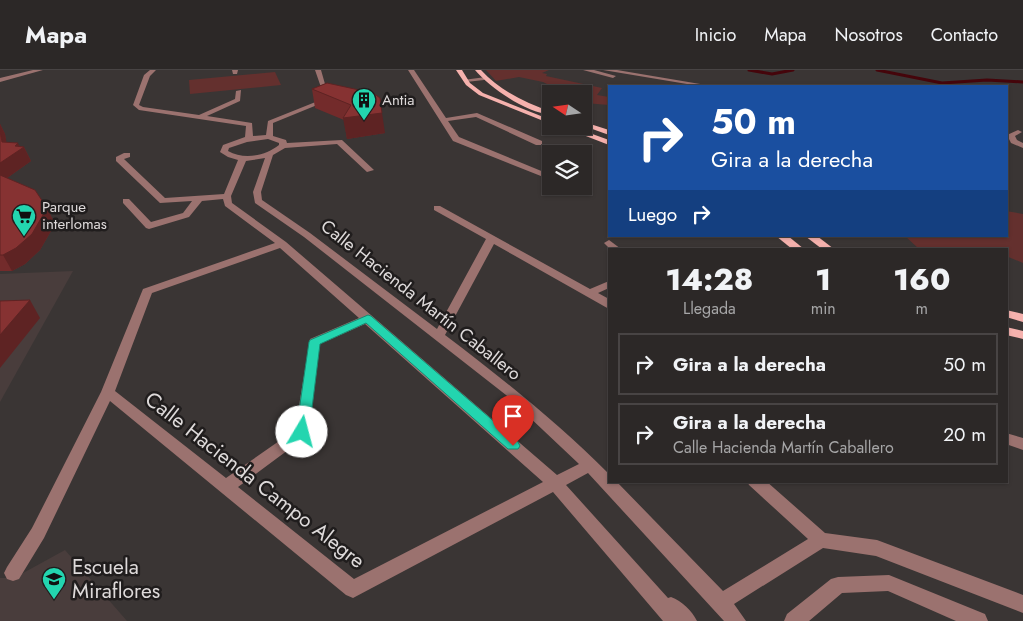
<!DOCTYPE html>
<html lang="es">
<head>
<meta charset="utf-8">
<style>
	body { margin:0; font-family:Jost,sans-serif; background:#383433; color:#f1f3f6; height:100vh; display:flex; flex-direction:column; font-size:19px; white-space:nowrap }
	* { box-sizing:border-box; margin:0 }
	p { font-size:16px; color:#a6a6a7 }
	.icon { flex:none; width:28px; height:28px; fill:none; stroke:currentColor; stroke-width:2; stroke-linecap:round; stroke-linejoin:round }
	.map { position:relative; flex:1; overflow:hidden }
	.drawer { position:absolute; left:608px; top:178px; width:400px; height:235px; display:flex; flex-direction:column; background:#2c2827; border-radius:0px; box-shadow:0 1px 4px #0004,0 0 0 1px #484444 }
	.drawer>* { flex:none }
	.hud { position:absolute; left:608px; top:15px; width:400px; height:152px; border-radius:0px; box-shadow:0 1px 4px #0004,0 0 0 1px #484444; background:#1a4fa0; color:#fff; overflow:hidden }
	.needle { width:32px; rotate:283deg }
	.fabs { position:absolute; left:542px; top:15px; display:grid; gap:10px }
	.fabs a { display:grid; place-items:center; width:50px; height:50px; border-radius:0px; background:#2c2827; box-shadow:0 1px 4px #0004,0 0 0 1px #484444; font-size:25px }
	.pin { position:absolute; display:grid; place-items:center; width:42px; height:42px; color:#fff; margin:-51px -21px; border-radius:50% 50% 50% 0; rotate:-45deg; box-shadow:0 0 5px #0007 }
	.pin .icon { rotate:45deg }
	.me { position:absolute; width:55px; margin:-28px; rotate:8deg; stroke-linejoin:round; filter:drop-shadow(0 0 4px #0008) }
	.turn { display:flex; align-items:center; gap:18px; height:105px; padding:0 20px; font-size:22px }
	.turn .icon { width:65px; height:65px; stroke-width:2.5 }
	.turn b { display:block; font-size:35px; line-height:42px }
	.then { display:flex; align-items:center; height:48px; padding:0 20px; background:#0003; gap:10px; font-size:19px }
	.eta { display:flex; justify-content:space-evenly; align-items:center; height:85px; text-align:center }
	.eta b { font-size:30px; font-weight:800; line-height:35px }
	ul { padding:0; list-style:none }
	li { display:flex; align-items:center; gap:15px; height:62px; margin:0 10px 8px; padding:0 10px; border:2px solid #484444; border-radius:0px }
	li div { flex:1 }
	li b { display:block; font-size:19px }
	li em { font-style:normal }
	header { display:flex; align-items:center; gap:30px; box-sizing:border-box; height:70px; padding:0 25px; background:#2c2827; border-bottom:1px solid #484444 }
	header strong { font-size:24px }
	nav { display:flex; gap:28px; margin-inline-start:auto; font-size:18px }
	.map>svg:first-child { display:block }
</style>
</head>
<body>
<header>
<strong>Mapa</strong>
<nav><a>Inicio</a><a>Mapa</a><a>Nosotros</a><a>Contacto</a></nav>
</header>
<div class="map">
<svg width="1023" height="551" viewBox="0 0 1023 551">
	<rect width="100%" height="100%" fill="#3a3534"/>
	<!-- built -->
	<g fill="#493d3c">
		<path d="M 73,201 L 0,332 L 0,204 Z"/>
		<path d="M 65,480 L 127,551 L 0,551 L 0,508 L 14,508 Z"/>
	</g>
	<!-- green -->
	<g fill="#64302e">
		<path d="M 486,0 L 549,0 L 542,3 L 547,4 L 546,6 L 602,18 L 597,25 L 609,27 L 609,35 L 585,33 L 584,24 L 573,24 L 566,19 L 555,18 L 543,12 L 519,7 L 496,11 Z"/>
		<path d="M 275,2 L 281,15 L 190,24 L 189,10 Z"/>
		<path d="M 1006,141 L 1023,144 L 1023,193 L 1006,186 L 1006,179 L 919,179 L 905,166 L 1006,166 Z"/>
	</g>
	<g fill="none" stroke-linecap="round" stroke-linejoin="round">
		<!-- stream -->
		<g stroke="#45050b" stroke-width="3">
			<path d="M 749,0 L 772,4 L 793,0"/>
			<path d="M 877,0 L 942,13 L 987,10 L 1023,12"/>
		</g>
		<!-- minor -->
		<g fill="#9b726f" fill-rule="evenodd">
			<path d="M 33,0 L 43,0 L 0,12 L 0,8 Z"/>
			<path d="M 150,0 L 156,0 L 150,6 L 139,35 L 143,37 L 199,45 L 235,29 L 236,21 L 241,20 L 240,31 L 207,46 L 252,53 L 253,66 L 266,65 L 268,51 L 318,31 L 324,26 L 315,0 L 321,0 L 329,28 L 322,33 L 273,53 L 273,66 L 286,70 L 287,73 L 342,70 L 374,100 L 367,102 L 337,74 L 285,78 L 273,85 L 261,122 L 262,130 L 310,163 L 437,259 L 486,169 L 434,140 L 434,136 L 440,136 L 590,219 L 609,211 L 609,218 L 598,223 L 609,229 L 609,239 L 494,174 L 445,265 C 503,309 558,353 609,404 L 609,411 L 616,411 L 723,521 L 808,469 L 749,415 L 747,411 L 766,411 L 825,463 L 877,470 L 1023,525 L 1023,543 L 876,486 L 823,478 L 734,534 L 746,551 L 724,551 L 588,403 L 566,415 L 668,528 L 671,527 C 682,531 692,541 697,551 L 663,551 L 553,422 L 353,528 L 346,525 L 110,331 L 44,468 L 19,509 L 13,511 L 7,509 L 4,503 L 7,497 L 32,458 L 101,322 L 143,219 L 275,173 L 225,136 L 223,129 L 202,131 L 189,147 L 149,159 L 146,158 L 123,133 L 123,129 L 129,129 L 151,152 L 183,143 L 192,131 L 160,133 L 116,91 L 116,87 L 124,83 L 130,83 L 130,87 L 124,89 L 165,128 L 224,124 L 238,90 L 228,87 L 220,82 L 223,75 L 245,67 L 246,56 L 139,40 L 133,35 L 144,5 ZM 268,69 L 279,73 L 279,75 C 265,86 244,90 228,81 L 229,78 L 247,72 ZM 265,88 L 253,122 L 255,133 L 304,167 L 506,325 L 579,394 L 557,405 L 286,172 L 232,133 L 231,126 L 246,91 ZM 280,178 L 359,248 L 310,269 L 295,360 L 226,408 L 115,321 L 152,223 ZM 365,254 L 543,412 L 354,509 L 238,417 L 307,366 L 309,362 L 320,274 Z"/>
			<path d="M 232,0 L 238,0 L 237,4 L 233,4 Z"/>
			<path d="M 408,0 L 414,0 L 446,48 L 477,43 L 542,71 L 542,75 L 536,75 L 476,47 L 448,51 L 459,67 L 551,105 L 551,110 L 453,71 Z"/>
			<path d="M 583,0 L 594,0 L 616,6 L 613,8 Z"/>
			<path d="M 603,0 L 617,0 L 712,16 L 699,16 Z"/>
			<path d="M 486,7 L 484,10 L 466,12 L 463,10 Z"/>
			<path d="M 1018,60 L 1022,62 L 1015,66 L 1017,70 L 1023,73 L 1023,78 L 1011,73 L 1007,65 Z"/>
			<path d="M 567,116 L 579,116 L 591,123 L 584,125 Z"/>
			<path d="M 609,170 L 621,179 L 610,179 L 604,173 Z"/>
			<path d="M 1006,363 L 1023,368 L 1023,380 L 1006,374 Z"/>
			<path d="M 889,505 L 985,544 L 988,551 L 956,551 L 888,521 L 842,523 L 809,551 L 784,551 L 787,544 L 831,509 L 838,507 Z"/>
		</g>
		<!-- major -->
		<g fill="#f5b1ad" fill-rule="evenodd">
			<path d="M 456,0 L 462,0 L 470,13 L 483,23 L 551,50 L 551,54 L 479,25 L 466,15 Z"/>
			<path d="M 475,0 L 481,0 C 500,21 525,32 551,42 L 551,44 C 529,45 489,17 475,0 Z"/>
			<path d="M 584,52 L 609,60 L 609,65 L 584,56 Z"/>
			<path d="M 560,56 L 570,56 L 609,70 L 609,75 Z"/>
			<path d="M 776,166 L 788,166 L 804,179 L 792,179 Z"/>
			<path d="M 805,166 L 817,166 L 834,179 L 822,179 Z"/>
			<path d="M 1006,240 L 1023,244 L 1023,252 L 1006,247 Z"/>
			<path d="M 1006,257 L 1023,261 L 1023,269 L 1006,265 Z"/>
		</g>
	</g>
	<!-- wall -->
	<g fill="#732b2b">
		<path d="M 327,13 L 385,63 L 347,69 L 344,50 L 315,38 L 312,19 Z"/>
		<path d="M 0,54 L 5,64 L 6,72 L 24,77 L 31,91 L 7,108 L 47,138 L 55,154 L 40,180 L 25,194 L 12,201 L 0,201 Z"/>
	</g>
	<!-- shaded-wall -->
	<g fill="#5e2323">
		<path d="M 382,43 L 385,63 L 347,69 L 343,48 Z"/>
		<path d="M 0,54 L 5,64 L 9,86 L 2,72 L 0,61 Z"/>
		<path d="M 18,73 L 21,79 L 24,77 L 31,91 L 0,113 L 0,93 Z"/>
		<path d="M 47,138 L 55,154 L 40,180 L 25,194 L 12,201 L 3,185 Z"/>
		<path d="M 30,230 L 40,248 L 0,298 L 0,265 Z"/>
	</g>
	<!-- building -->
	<g fill="#863232" stroke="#5e2323">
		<path d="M 327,13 L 373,23 L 380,28 L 382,43 L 343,48 L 351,35 L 312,19 Z"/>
		<path d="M 0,61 L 2,72 L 18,73 L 15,76 L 24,77 L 0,93 Z"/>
		<path d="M 0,105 L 35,120 L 47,138 L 32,164 L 16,178 L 3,185 L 0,185 Z"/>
		<path d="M 30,230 L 0,265 L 0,231 Z"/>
	</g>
	<!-- route -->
	<path fill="#23d5af" stroke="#178a72" d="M 368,245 L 371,246 L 518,372 L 520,376 L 518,379 L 508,379 L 366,253 L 320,274 L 309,362 L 307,365 L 298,365 L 296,362 L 309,272 L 310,270 Z"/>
	<!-- icons -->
	<defs>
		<g id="building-pin" transform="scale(1.25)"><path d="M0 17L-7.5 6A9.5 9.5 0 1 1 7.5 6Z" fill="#23d5af" stroke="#201d1d"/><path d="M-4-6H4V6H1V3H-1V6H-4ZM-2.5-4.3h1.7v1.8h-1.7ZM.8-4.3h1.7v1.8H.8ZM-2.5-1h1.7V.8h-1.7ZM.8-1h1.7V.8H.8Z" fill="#111"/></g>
		<g id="supermarket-pin" transform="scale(1.25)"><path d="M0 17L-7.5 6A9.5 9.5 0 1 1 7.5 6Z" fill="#23d5af" stroke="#201d1d"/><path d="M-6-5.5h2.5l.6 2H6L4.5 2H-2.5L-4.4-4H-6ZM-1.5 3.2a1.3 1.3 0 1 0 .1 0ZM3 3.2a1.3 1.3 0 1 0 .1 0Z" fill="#111"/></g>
		<g id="school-pin" transform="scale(1.25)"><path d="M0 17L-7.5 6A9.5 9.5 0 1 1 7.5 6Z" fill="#23d5af" stroke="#201d1d"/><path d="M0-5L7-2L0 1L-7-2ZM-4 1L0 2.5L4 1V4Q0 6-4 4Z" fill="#111"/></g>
	</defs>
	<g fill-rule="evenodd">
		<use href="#building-pin" x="364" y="30"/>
		<use href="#supermarket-pin" x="24" y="146"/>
		<use href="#school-pin" x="54" y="509"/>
	</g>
	<g text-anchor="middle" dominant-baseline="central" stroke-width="5" stroke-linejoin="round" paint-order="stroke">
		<!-- far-poi labels -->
		<g font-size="15" fill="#dedada" stroke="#201d1d" text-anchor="start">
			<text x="382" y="30">Antia</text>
			<text x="42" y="137">Parque<tspan x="42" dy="17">interlomas</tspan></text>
		</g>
		<!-- street labels -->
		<g font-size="18" fill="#dedada" stroke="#201d1d">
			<text transform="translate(421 230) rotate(38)">Calle Hacienda Martín Caballero</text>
		</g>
		<!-- near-street labels -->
		<g font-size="21" fill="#dedada" stroke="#201d1d">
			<text transform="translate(255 410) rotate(38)">Calle Hacienda Campo Alegre</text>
		</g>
		<!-- near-poi labels -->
		<g font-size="21" fill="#dedada" stroke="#201d1d" text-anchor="start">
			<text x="72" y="497">Escuela<tspan x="72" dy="24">Miraflores</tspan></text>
		</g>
	</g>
</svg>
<div class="fabs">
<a><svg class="needle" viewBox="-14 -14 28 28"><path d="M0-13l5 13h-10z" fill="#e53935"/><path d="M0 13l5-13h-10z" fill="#a6a6a7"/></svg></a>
<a><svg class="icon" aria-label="layers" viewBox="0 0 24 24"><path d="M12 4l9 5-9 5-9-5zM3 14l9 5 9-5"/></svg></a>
</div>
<div class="pin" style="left:513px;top:376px;background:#d93025"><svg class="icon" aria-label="arrive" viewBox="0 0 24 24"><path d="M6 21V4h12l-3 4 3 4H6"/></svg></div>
<svg class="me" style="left:302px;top:362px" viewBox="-20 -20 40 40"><circle r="19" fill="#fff"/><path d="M0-13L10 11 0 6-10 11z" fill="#23d5af"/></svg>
<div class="hud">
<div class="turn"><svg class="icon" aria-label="right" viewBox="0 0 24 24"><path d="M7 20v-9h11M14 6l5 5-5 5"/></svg><div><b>50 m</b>Gira a la derecha</div></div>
<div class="then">Luego<svg class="icon" aria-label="right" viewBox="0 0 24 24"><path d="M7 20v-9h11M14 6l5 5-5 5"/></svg></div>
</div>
<section class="drawer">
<div class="eta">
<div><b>14:28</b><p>Llegada</p></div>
<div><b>1</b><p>min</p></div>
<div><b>160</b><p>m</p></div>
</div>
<ul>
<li><svg class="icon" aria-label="right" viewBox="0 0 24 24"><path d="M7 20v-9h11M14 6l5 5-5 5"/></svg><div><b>Gira a la derecha</b></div><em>50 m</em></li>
<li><svg class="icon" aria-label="right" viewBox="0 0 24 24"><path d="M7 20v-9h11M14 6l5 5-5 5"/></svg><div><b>Gira a la derecha</b><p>Calle Hacienda Martín Caballero</p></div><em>20 m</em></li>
</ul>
</section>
</div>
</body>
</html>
